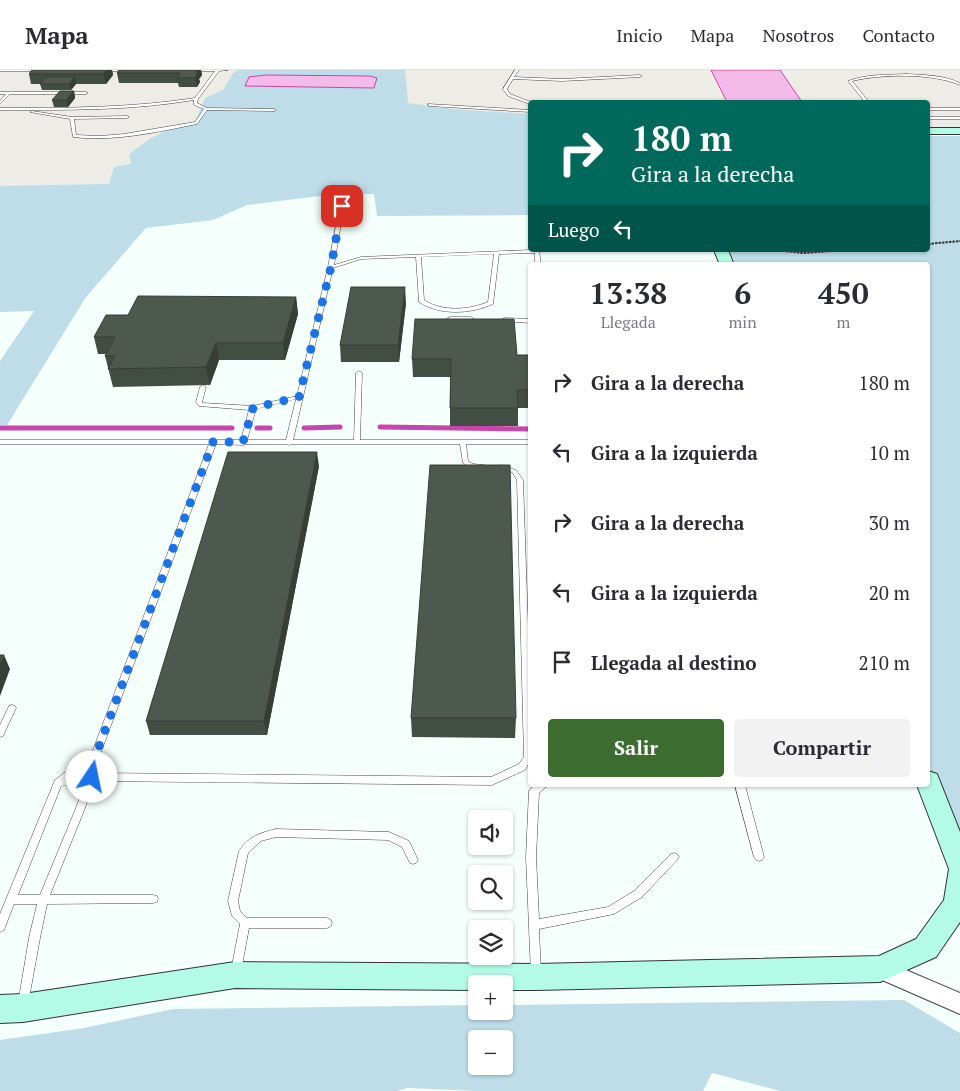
<!DOCTYPE html>
<html lang="es">
<head>
<meta charset="utf-8">
<style>
	body { margin:0; font-family:"PT Serif",serif; background:#f2f2f3; color:#2b2b33; height:100vh; display:flex; flex-direction:column; font-size:19px; white-space:nowrap }
	* { box-sizing:border-box; margin:0 }
	p { font-size:16px; color:#7c7c81 }
	.icon { flex:none; width:28px; height:28px; fill:none; stroke:currentColor; stroke-width:2; stroke-linecap:round; stroke-linejoin:round }
	.map { position:relative; flex:1; overflow:hidden }
	.panel { position:absolute; left:528px; top:192px; width:402px; height:525px; display:flex; flex-direction:column; background:#fff; border-radius:5px; box-shadow:0 1px 4px #0004 }
	.panel>* { flex:none }
	.top-card { position:absolute; left:528px; top:30px; width:402px; height:152px; border-radius:5px; box-shadow:0 1px 4px #0004; background:#00695c; color:#fff; overflow:hidden }
	.buttons { position:absolute; left:468px; top:740px; display:grid; gap:10px }
	.buttons a { display:grid; place-items:center; width:45px; height:45px; border-radius:5px; background:#fff; box-shadow:0 1px 4px #0004; font-size:25px }
	.pin { position:absolute; display:grid; place-items:center; width:42px; height:42px; color:#fff; margin:-21px; border-radius:10px; box-shadow:0 2px 8px #0006 }
	.me { position:absolute; width:55px; margin:-28px; rotate:11deg; stroke-linejoin:round; filter:drop-shadow(0 0 4px #0008) }
	.turn { display:flex; align-items:center; gap:18px; height:105px; padding:0 20px; font-size:22px }
	.turn .icon { width:65px; height:65px; stroke-width:2.5 }
	.turn b { display:block; font-size:35px; line-height:42px }
	.then { display:flex; align-items:center; height:48px; padding:0 20px; background:#0003; gap:10px; font-size:19px }
	.eta { display:flex; justify-content:space-evenly; align-items:center; height:85px; text-align:center }
	.eta b { font-size:30px; font-weight:700; line-height:35px }
	.cta { display:flex; gap:10px; margin-top:auto; padding:10px 20px }
	.cta a { flex:1; height:58px; border-radius:5px; background:#3c6c30; color:#fff; font-size:20px; font-weight:700; line-height:58px; text-align:center }
	.cta a+a { background:#f2f2f3; color:#2b2b33 }
	ul { padding:0; list-style:none }
	li { display:flex; align-items:center; gap:15px; height:70px; padding:0 20px }
	li div { flex:1 }
	li b { display:block; font-size:19px }
	li em { font-style:normal }
	header { display:flex; align-items:center; gap:30px; box-sizing:border-box; height:70px; padding:0 25px; background:#fff; border-bottom:1px solid #e1e1e2 }
	header strong { font-size:24px }
	nav { display:flex; gap:28px; margin-inline-start:auto; font-size:18px }
	.map>svg:first-child { display:block }
</style>
</head>
<body>
<header>
<strong>Mapa</strong>
<nav><a>Inicio</a><a>Mapa</a><a>Nosotros</a><a>Contacto</a></nav>
</header>
<div class="map">
<svg width="960" height="1021" viewBox="0 0 960 1021">
	<rect width="100%" height="100%" fill="#f5fffb"/>
	<!-- industrial -->
	<path fill="#eeece6" d="M 0,0 L 960,0 L 960,58 L 928,58 L 928,32 L 530,32 L 530,124 L 0,125 Z"/>
	<!-- green -->
	<g fill="#bedde9" fill-rule="evenodd">
		<path d="M 240,0 L 405,0 L 408,33 L 451,39 L 530,44 L 530,145 L 377,146 L 374,124 L 335,124 L 247,135 L 213,150 L 146,158 L 86,227 L 7,355 L 0,355 L 0,291 L 34,241 L 0,242 L 0,116 L 109,114 L 114,97 L 131,94 L 129,85 C 147,69 171,55 195,52 L 205,28 L 223,20 L 234,2 Z"/>
		<path d="M 928,66 L 960,66 L 960,791 L 928,700 L 928,195 L 735,195 L 729,180 L 928,180 Z"/>
		<path d="M 904,930 L 960,963 L 960,1021 L 780,1021 L 712,1003 L 703,1021 L 478,1021 L 408,1018 L 396,1021 L 0,1021 L 0,970 L 84,958 L 173,939 L 476,935 L 476,941 L 504,941 L 504,935 ZM 476,969 L 504,969 L 504,996 L 476,996 Z"/>
	</g>
	<!-- water -->
	<g fill="#f4bbea" stroke="#c845ad">
		<path d="M 711,0 L 780,0 L 802,32 L 727,32 Z"/>
		<path d="M 265,5 L 370,6 L 377,8 L 374,18 L 245,16 L 249,7 Z"/>
	</g>
	<g fill="none" stroke-linecap="round" stroke-linejoin="round">
		<!-- stream -->
		<g stroke="#c845ad" stroke-width="5">
			<path d="M 380,357 L 530,359"/>
			<path d="M 0,358 L 232,358"/>
			<path d="M 257,358 L 270,358"/>
			<path d="M 304,358 L 340,357"/>
		</g>
		<!-- lane casing -->
		<g stroke="#444" stroke-width="1">
			<g id="lane">
				<path d="M 0,0 L 42,0 L 40,1 L 0,1 Z"/>
				<path d="M 100,0 L 130,0 L 128,1 L 102,1 Z"/>
				<path d="M 190,0 L 228,0 L 219,1 L 198,29 L 197,33 L 207,38 L 274,39 L 276,40 L 274,41 L 207,40 L 197,54 C 158,62 113,72 73,67 L 70,49 L 30,42 L 32,41 L 72,47 L 127,46 L 129,47 L 127,48 L 74,49 L 76,65 L 100,66 L 124,64 L 195,52 L 204,39 L 194,35 L 194,30 C 129,41 65,40 0,40 L 0,38 C 65,38 130,38 195,28 L 215,1 L 192,1 Z"/>
				<path d="M 515,0 L 519,0 L 514,7 L 562,9 L 640,5 L 642,6 L 640,7 L 562,11 L 513,9 L 507,19 L 510,24 L 531,32 L 530,34 L 508,26 L 503,19 Z"/>
				<path d="M 906,4 C 924,5 944,5 960,13 L 960,15 C 931,3 883,4 852,11 L 869,32 L 865,32 L 848,11 C 866,4 888,5 906,4 Z"/>
				<path d="M 0,22 L 86,22 L 88,23 L 86,24 L 10,24 L 0,34 L 0,31 L 6,24 L 0,24 Z"/>
				<path d="M 428,34 L 530,40 L 530,42 L 429,36 Z"/>
				<rect x="928" y="38" width="32" height="2"/>
				<rect x="928" y="47" width="32" height="2"/>
				<path d="M 340,135 L 344,136 L 334,195 L 361,187 L 530,180 L 539,180 L 541,195 L 535,195 L 535,183 L 499,184 L 493,234 C 471,244 440,246 419,232 L 416,187 L 361,189 L 333,198 L 293,370 L 354,370 L 356,303 L 359,301 L 362,303 L 360,370 L 530,370 L 530,374 L 466,374 L 468,391 L 473,394 L 484,395 L 485,396 L 484,397 C 476,399 470,398 463,393 L 460,374 L 292,374 L 289,375 L 286,374 L 246,374 L 243,375 L 216,374 L 101,682 L 96,703 L 491,707 L 519,694 L 524,687 L 517,410 L 512,402 L 499,398 L 498,397 L 499,396 L 501,395 L 516,400 L 523,410 L 530,613 L 530,691 L 525,700 L 492,715 L 94,711 L 85,738 L 50,825 L 153,825 L 157,826 L 158,829 L 157,832 L 153,833 L 47,834 L 40,868 L 28,934 L 27,938 L 23,939 L 19,938 L 18,934 L 29,868 L 37,834 L 14,834 L 4,860 L 0,862 L 0,844 L 55,710 L 93,680 L 209,374 L 0,374 L 0,370 L 241,370 L 249,340 L 199,336 L 196,332 L 200,317 L 203,315 L 206,317 L 202,332 L 203,333 L 253,336 L 297,326 L 328,197 ZM 494,184 L 488,232 C 469,240 442,242 424,230 L 421,187 ZM 296,329 L 286,370 L 247,370 L 256,339 ZM 90,692 L 87,704 L 72,707 ZM 85,712 L 76,738 L 40,825 L 18,825 L 61,716 Z"/>
				<path d="M 450,247 L 471,247 L 474,249 L 471,251 L 448,250 L 447,249 Z"/>
				<path d="M 505,248 L 530,249 L 530,253 L 503,251 L 502,250 Z"/>
				<path d="M 12,635 L 15,636 L 16,638 L 3,666 L 0,667 L 0,655 L 9,636 Z"/>
				<path d="M 535,715 L 547,715 L 545,718 L 539,723 L 536,787 L 539,849 L 608,837 L 634,821 L 671,784 L 674,783 L 677,784 L 679,787 L 677,790 L 642,827 L 614,844 L 539,859 L 541,904 L 540,908 L 536,909 L 532,908 L 531,904 L 526,787 L 529,721 Z"/>
				<path d="M 735,715 L 745,715 L 764,787 L 762,790 L 759,791 L 756,790 L 754,787 Z"/>
				<path d="M 276,759 L 389,762 L 409,771 L 418,790 L 416,793 L 413,794 L 410,793 L 402,777 L 388,770 L 276,767 L 261,771 L 248,783 L 238,831 L 240,841 L 247,848 L 327,848 L 331,850 L 332,853 L 331,856 L 327,858 L 249,858 L 241,901 L 240,905 L 236,906 L 232,905 L 231,901 L 240,854 L 232,846 L 228,831 L 239,781 C 249,766 260,763 276,759 Z"/>
			</g>
		</g>
		<!-- street casing -->
		<g stroke="#444" stroke-width="2">
			<path id="street" d="M 880,889 L 960,923 L 960,944 L 873,906 L 869,899 L 873,892 Z"/>
		</g>
		<!-- secondary casing -->
		<g stroke="#333" stroke-width="2">
			<g id="secondary">
				<rect x="928" y="58" width="32" height="6"/>
				<path d="M 714,180 L 728,180 L 734,195 L 720,195 Z"/>
				<path d="M 928,701 L 937,704 L 960,762 L 960,852 L 936,887 L 880,912 L 536,920 L 504,920 L 504,914 L 476,914 L 476,920 L 235,918 L 23,952 L 0,953 L 0,925 L 23,924 L 235,892 L 536,894 L 879,886 L 916,869 L 944,830 L 949,799 L 917,715 L 928,715 Z"/>
			</g>
		</g>
		<!-- path -->
		<g stroke="#333" stroke-width="2" stroke-dasharray="2.5 1" stroke-linecap="butt">
			<path d="M 928,174 L 960,171"/>
			<path d="M 776,180 L 803,183 L 846,180"/>
		</g>
		<!-- lane -->
		<use href="#lane" fill="#fff" fill-rule="evenodd"/>
		<!-- street -->
		<use href="#street" fill="#fff" fill-rule="evenodd"/>
		<!-- secondary -->
		<use href="#secondary" fill="#b3fbe5" fill-rule="evenodd"/>
	</g>
	<!-- wall -->
	<g fill="#424d44">
		<path d="M 32,0 L 112,0 L 113,5 L 106,14 L 76,14 L 71,20 L 42,20 L 40,14 L 31,14 L 29,4 Z"/>
		<path d="M 201,0 L 202,5 L 199,9 L 200,12 L 197,17 L 179,17 L 178,13 L 119,13 L 117,3 Z"/>
		<path d="M 74,21 L 75,28 L 68,37 L 54,37 L 52,30 Z"/>
		<path d="M 296,227 L 298,244 L 285,290 L 219,290 L 210,315 L 113,317 L 105,286 L 106,284 L 98,284 L 94,267 Z"/>
		<path d="M 406,233 L 399,292 L 341,292 L 340,275 Z"/>
		<path d="M 517,285 L 530,285 L 530,338 L 518,338 L 518,356 L 450,356 L 450,307 L 413,307 L 412,289 Z"/>
		<path d="M 319,396 L 267,665 L 150,665 L 146,651 Z"/>
		<path d="M 411,648 L 516,648 L 515,668 L 412,667 Z"/>
	</g>
	<!-- shaded-wall -->
	<g fill="#363e37">
		<path d="M 107,0 L 112,0 L 113,5 L 106,14 L 103,4 Z"/>
		<path d="M 198,0 L 201,0 L 202,5 L 199,9 L 200,12 L 197,17 L 195,8 Z"/>
		<path d="M 75,7 L 76,14 L 71,20 L 69,14 Z"/>
		<path d="M 74,21 L 75,28 L 68,37 L 66,30 Z"/>
		<path d="M 405,217 L 406,233 L 399,292 L 398,275 Z"/>
		<path d="M 296,227 L 298,244 L 285,290 L 283,273 Z"/>
		<path d="M 216,273 L 219,290 L 210,315 L 206,297 Z"/>
		<path d="M 317,382 L 319,396 L 267,665 L 264,651 Z"/>
		<path d="M 4,585 L 10,599 L 0,626 L 0,595 Z"/>
	</g>
	<!-- building -->
	<g fill="#4d594f" stroke="#363e37">
		<path d="M 32,0 L 107,0 L 103,4 L 29,4 Z"/>
		<path d="M 119,0 L 198,0 L 196,2 L 198,2 L 195,8 L 177,8 L 180,3 L 117,3 Z"/>
		<path d="M 46,7 L 75,7 L 69,14 L 40,14 Z"/>
		<path d="M 60,21 L 74,21 L 66,30 L 52,30 Z"/>
		<path d="M 351,217 L 405,217 L 398,275 L 340,275 Z"/>
		<path d="M 138,226 L 296,227 L 283,273 L 216,273 L 206,297 L 108,299 L 115,286 L 105,286 L 115,267 L 94,267 L 106,245 L 128,245 Z"/>
		<path d="M 415,249 L 514,249 L 517,285 L 530,285 L 530,320 L 517,320 L 518,338 L 450,338 L 451,289 L 412,289 Z"/>
		<path d="M 228,382 L 317,382 L 264,651 L 146,651 Z"/>
		<path d="M 430,395 L 510,395 L 516,648 L 411,648 Z"/>
		<path d="M 0,585 L 4,585 L 0,595 Z"/>
	</g>
	<g fill="none" stroke-linecap="round" stroke-linejoin="round">
		<!-- route -->
		<path stroke="#1a73e8" stroke-width="9" stroke-dasharray="0 16.2" d="M 92,707 L 97,682 L 213,372 L 243,372 L 253,338 L 299,327 L 331,197 L 342,136"/>
	</g>
</svg>
<div class="buttons">
<a><svg class="icon" aria-label="sound" viewBox="0 0 24 24"><path d="M4 9h4l5-4v14l-5-4H4zM17 9q2 3 0 6"/></svg></a>
<a><svg class="icon" aria-label="search" viewBox="0 0 24 24"><circle cx="10" cy="10" r="6"/><path d="M15 15l6 6"/></svg></a>
<a><svg class="icon" aria-label="layers" viewBox="0 0 24 24"><path d="M12 4l9 5-9 5-9-5zM3 14l9 5 9-5"/></svg></a>
<a>+</a>
<a>−</a>
</div>
<div class="pin" style="left:342px;top:136px;background:#d93025"><svg class="icon" aria-label="arrive" viewBox="0 0 24 24"><path d="M6 21V4h12l-3 4 3 4H6"/></svg></div>
<svg class="me" style="left:92px;top:707px" viewBox="-20 -20 40 40"><circle r="19" fill="#fff"/><path d="M0-13L10 11 0 6-10 11z" fill="#1a73e8"/></svg>
<div class="top-card">
<div class="turn"><svg class="icon" aria-label="right" viewBox="0 0 24 24"><path d="M7 20v-9h11M14 6l5 5-5 5"/></svg><div><b>180 m</b>Gira a la derecha</div></div>
<div class="then">Luego<svg class="icon" aria-label="left" viewBox="0 0 24 24"><path d="M17 20v-9H6M10 6l-5 5 5 5"/></svg></div>
</div>
<section class="panel">
<div class="eta">
<div><b>13:38</b><p>Llegada</p></div>
<div><b>6</b><p>min</p></div>
<div><b>450</b><p>m</p></div>
</div>
<ul>
<li><svg class="icon" aria-label="right" viewBox="0 0 24 24"><path d="M7 20v-9h11M14 6l5 5-5 5"/></svg><div><b>Gira a la derecha</b></div><em>180 m</em></li>
<li><svg class="icon" aria-label="left" viewBox="0 0 24 24"><path d="M17 20v-9H6M10 6l-5 5 5 5"/></svg><div><b>Gira a la izquierda</b></div><em>10 m</em></li>
<li><svg class="icon" aria-label="right" viewBox="0 0 24 24"><path d="M7 20v-9h11M14 6l5 5-5 5"/></svg><div><b>Gira a la derecha</b></div><em>30 m</em></li>
<li><svg class="icon" aria-label="left" viewBox="0 0 24 24"><path d="M17 20v-9H6M10 6l-5 5 5 5"/></svg><div><b>Gira a la izquierda</b></div><em>20 m</em></li>
<li><svg class="icon" aria-label="arrive" viewBox="0 0 24 24"><path d="M6 21V4h12l-3 4 3 4H6"/></svg><div><b>Llegada al destino</b></div><em>210 m</em></li>
</ul>
<div class="cta"><a>Salir</a><a>Compartir</a></div>
</section>
</div>
</body>
</html>
